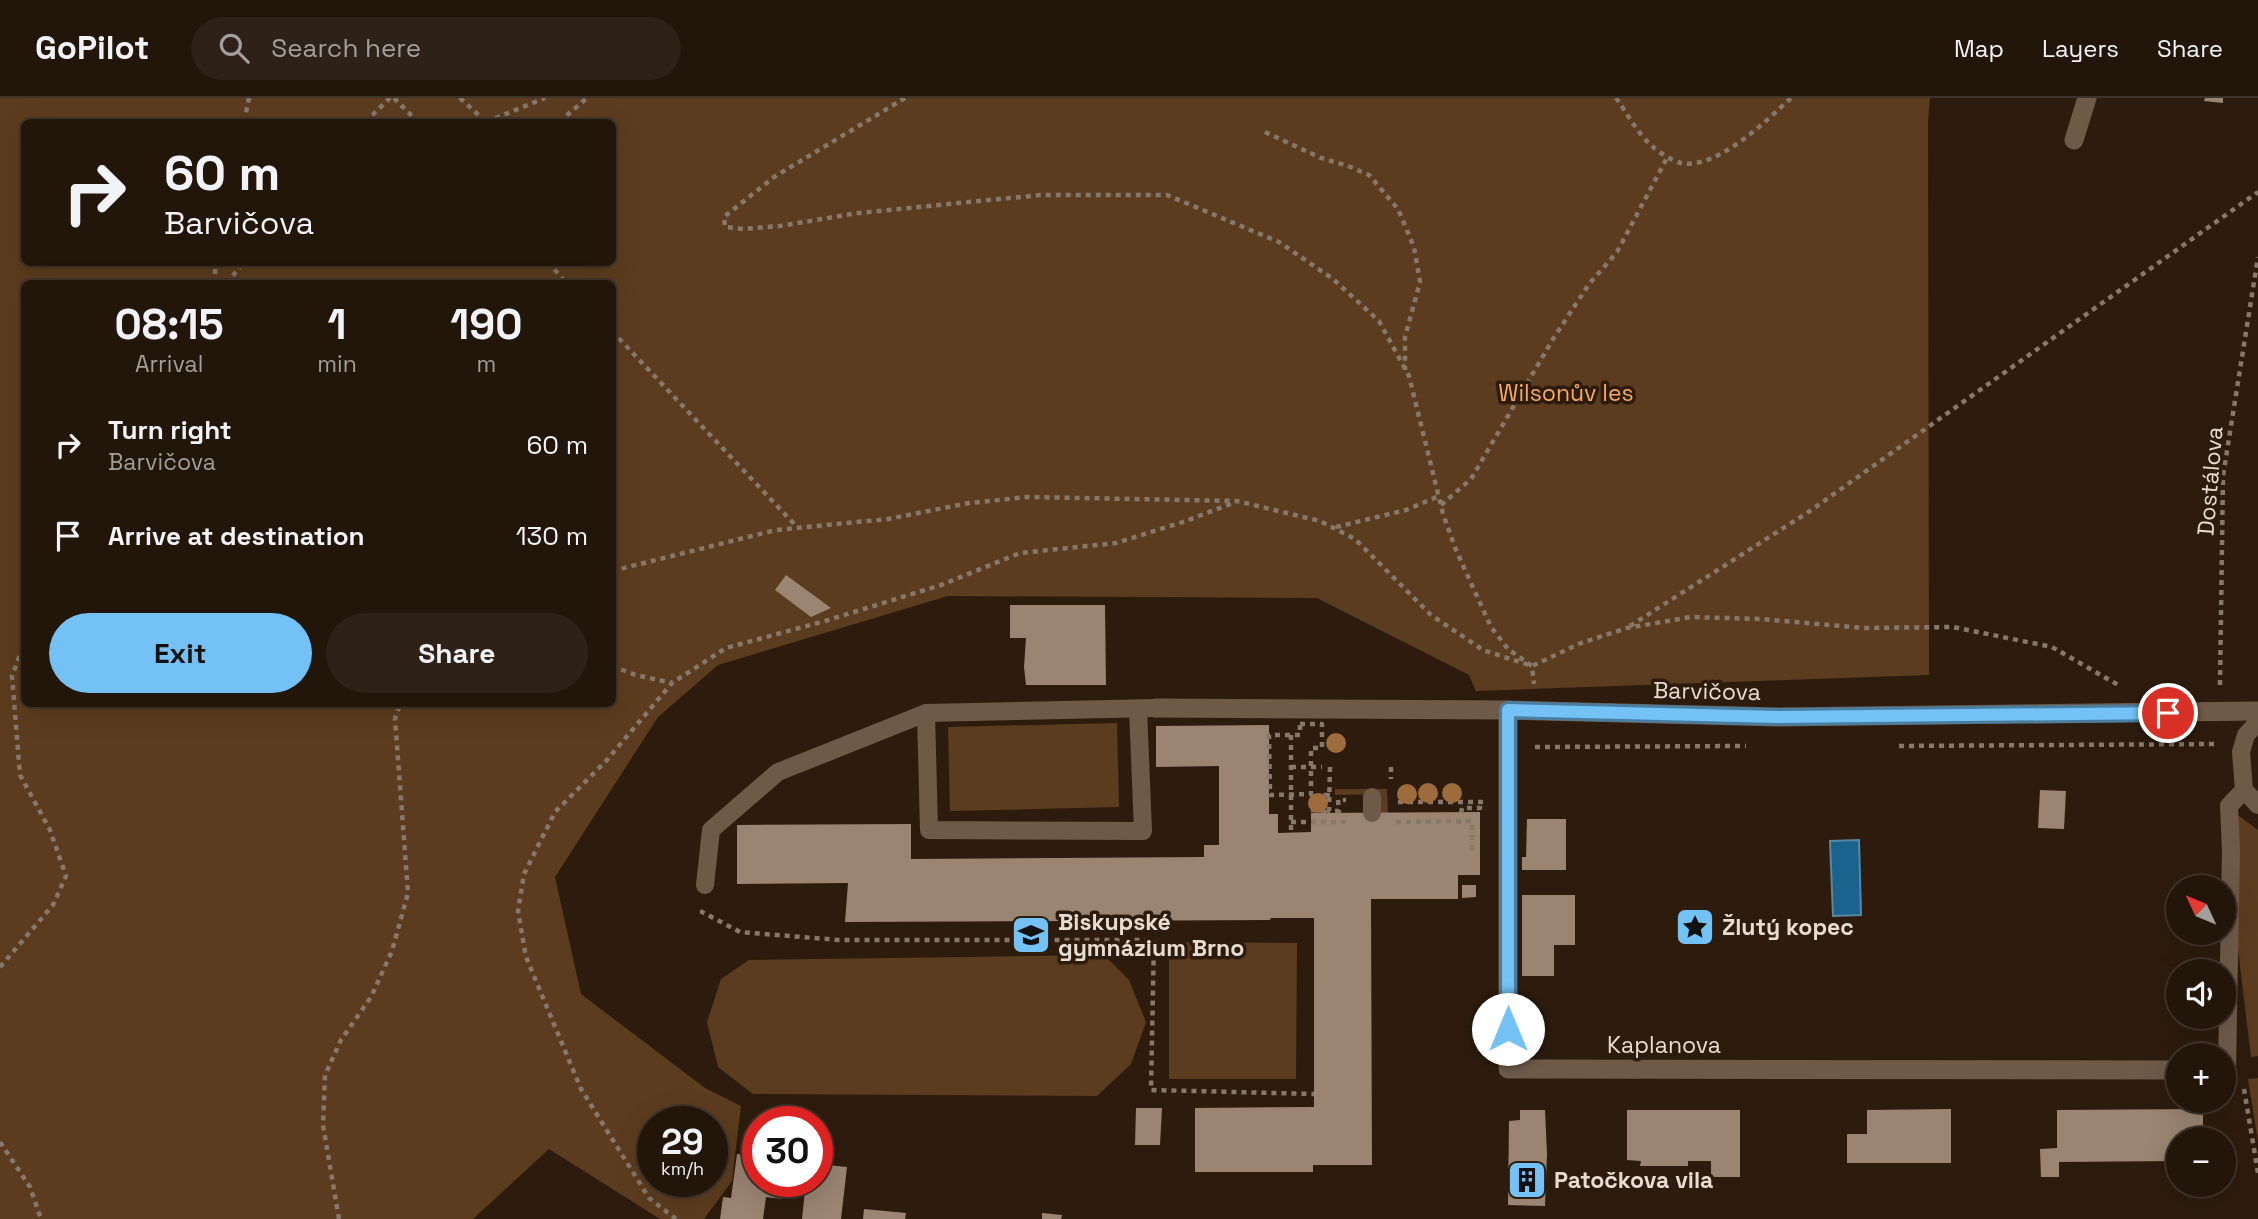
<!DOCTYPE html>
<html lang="en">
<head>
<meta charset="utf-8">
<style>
	body { margin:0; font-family:"Space Grotesk",sans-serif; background:#2e2218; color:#f1f3f6; height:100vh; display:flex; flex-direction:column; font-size:26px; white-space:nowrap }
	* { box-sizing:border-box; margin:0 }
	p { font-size:23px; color:#a29f9c }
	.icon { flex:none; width:38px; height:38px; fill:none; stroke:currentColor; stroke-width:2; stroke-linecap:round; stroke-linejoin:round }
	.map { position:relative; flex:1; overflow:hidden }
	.details { position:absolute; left:21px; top:182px; width:595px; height:427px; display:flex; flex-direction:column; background:#22150a; border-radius:10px; box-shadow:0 7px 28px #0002,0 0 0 2px #3f342b }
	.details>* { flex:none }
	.top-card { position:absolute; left:21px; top:21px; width:595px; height:147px; border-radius:10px; box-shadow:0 7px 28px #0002,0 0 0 2px #3f342b; background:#22150a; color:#f1f3f6; overflow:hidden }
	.needle { width:46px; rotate:314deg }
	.fabs { position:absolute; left:2166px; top:777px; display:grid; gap:14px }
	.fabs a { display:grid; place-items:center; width:70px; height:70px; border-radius:50%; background:#22150a; box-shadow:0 7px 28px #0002,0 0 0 2px #3f342b; font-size:35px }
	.speed { position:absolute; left:637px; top:1008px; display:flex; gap:14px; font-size:35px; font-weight:700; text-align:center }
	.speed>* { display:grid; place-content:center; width:91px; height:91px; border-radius:50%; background:#22150a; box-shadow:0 7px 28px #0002,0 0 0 2px #3f342b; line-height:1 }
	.speed small { font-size:18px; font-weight:400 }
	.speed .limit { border:10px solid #d22; background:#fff; color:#111 }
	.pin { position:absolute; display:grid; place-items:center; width:60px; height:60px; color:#fff; margin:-30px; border:4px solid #fff; border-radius:50%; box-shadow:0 2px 7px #0007 }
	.me { position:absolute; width:77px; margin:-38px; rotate:0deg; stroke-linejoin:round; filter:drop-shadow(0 0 5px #0008) }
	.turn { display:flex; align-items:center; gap:24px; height:147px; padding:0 28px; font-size:32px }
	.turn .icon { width:91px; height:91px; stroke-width:2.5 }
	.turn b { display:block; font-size:49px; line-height:60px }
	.eta { display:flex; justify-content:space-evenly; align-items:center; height:119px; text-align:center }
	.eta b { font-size:42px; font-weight:700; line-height:49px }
	.cta { display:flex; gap:14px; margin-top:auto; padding:14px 28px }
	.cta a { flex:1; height:80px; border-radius:42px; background:#73c1f5; color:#111; font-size:28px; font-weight:700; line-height:80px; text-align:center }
	.cta a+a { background:#2e2218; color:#f1f3f6 }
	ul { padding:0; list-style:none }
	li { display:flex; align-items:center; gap:21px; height:91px; padding:0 28px }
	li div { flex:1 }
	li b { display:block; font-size:26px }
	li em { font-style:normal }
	header { display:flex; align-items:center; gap:42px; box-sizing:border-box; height:98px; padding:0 35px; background:#22150a; border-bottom:2px solid #3f342b }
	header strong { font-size:33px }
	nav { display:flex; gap:38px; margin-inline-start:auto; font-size:24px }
	.search { width:490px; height:63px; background:#2e2218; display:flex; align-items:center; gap:18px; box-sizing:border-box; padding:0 24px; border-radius:38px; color:#a29f9c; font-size:26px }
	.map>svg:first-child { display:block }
</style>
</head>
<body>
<header>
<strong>GoPilot</strong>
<div class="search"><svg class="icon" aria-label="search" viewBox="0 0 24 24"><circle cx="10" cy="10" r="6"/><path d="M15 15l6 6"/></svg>Search here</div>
<nav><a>Map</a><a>Layers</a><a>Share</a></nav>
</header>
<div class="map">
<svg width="2258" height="1121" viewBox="0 0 2258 1121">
	<rect width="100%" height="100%" fill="#2d1c0d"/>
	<!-- green -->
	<g fill="#5c3c1e" fill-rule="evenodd">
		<path d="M 0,0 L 1930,0 L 1928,24 L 1929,577 L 1476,593 L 1469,577 L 1317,500 L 948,498 L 718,567 L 658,619 L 555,779 L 581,896 L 705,990 L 741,1008 L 732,1083 L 704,1121 L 660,1121 L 549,1051 L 473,1121 L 0,1121 ZM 24,24 L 612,24 L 612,164 L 24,164 ZM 24,186 L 612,186 L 612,606 L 24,606 ZM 653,1024 L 712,1024 L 712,1083 L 653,1083 Z"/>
		<path d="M 1117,625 L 1119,709 L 950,713 L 948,629 Z"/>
		<path d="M 1335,691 L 1387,691 L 1388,715 L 1380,715 L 1380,696 L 1335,697 Z"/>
		<path d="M 2235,715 L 2258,732 L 2258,958 L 2251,959 L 2238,851 Z"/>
		<path d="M 1169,844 L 1297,845 L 1296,981 L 1169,981 Z"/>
		<path d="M 1104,857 L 1129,882 L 1146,924 L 1131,966 L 1097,998 L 753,996 L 718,969 L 707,924 L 721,881 L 749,862 Z"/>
		<path d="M 2258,980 L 2258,1043 L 2248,981 Z"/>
	</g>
	<!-- water -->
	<path fill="#1a638e" stroke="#5887a2" stroke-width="2" d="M 1859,742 L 1861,817 L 1833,818 L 1830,743 Z"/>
	<!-- building -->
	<g fill="#9a8472">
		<path d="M 2205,0 L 2223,0 L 2223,5 L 2204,3 Z"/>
		<path d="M 786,477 L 831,510 L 811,519 L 775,492 Z"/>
		<path d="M 1010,507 L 1105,507 L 1106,587 L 1026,587 L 1024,569 L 1026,540 L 1010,540 Z"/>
		<path d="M 1269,627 L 1269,716 L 1278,716 L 1278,735 L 1311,734 L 1311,715 L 1480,714 L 1480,777 L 1458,777 L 1458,801 L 1371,801 L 1372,1067 L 1313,1067 L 1313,1074 L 1195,1074 L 1195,1010 L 1314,1009 L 1314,820 L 1271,820 L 1270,822 L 845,824 L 848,785 L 737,786 L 737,727 L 911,726 L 911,761 L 1204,759 L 1204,747 L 1219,747 L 1219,668 L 1156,669 L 1156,628 Z"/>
		<path d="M 2040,692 L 2066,693 L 2064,731 L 2038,730 Z"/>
		<path d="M 1527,721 L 1566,721 L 1566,772 L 1522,772 L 1522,759 L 1526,759 Z"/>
		<path d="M 1462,787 L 1476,787 L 1476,799 L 1462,800 Z"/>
		<path d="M 1522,797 L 1575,797 L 1575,847 L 1554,847 L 1554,878 L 1522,878 Z"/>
		<path d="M 1136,1010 L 1162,1010 L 1160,1047 L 1135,1047 Z"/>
		<path d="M 1951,1011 L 1951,1065 L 1847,1065 L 1847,1036 L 1867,1036 L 1867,1012 Z"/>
		<path d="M 2203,1011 L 2203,1041 L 2179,1041 L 2179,1063 L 2059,1064 L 2059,1079 L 2041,1079 L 2040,1051 L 2057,1050 L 2057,1012 Z"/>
		<path d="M 1520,1012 L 1545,1012 L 1547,1056 L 1545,1108 L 1508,1107 L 1509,1023 L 1520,1022 Z"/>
		<path d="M 1627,1012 L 1740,1012 L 1740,1079 L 1711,1079 L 1711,1063 L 1688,1063 L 1688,1068 L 1640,1068 L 1641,1063 L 1627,1062 Z"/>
		<path d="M 737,1056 L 758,1058 L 758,1083 L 785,1083 L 783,1101 L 766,1099 L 763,1121 L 720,1121 L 723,1099 L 731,1100 Z"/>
		<path d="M 817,1066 L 847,1069 L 841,1121 L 802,1121 L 806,1083 L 817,1083 Z"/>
		<path d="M 864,1111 L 906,1115 L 905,1121 L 863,1121 Z"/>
		<path d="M 1042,1115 L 1062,1117 L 1061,1121 L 1042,1121 Z"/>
	</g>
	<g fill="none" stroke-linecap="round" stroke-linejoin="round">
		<!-- path -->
		<g stroke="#86786b" stroke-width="4.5" stroke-dasharray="5 5" stroke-linecap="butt">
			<path d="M 394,0 L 418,24"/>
			<path d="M 460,0 L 486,24"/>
			<path d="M 905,0 L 774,79 L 724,119 L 725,129 L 743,131 L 780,128 L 858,115 L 1040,97 L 1167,97 L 1279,144 L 1333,181 L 1379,223 L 1409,278 L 1443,416 L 1456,452 L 1491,529 L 1508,551 L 1532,568 L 1534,586"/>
			<path d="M 1616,0 C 1627,15 1638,36 1652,48 C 1658,54 1673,63 1681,65 C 1717,72 1767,22 1791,0"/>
			<path d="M 244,24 L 249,0"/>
			<path d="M 365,24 L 390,0"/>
			<path d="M 486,24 L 545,0"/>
			<path d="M 559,24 L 587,0"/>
			<path d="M 1265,34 L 1321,60 L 1348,68 L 1369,77 L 1398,111 L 1414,149 L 1420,184 L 1405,239 L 1405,272"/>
			<path d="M 548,164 L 567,186"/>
			<path d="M 214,186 L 216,164"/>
			<path d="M 227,186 L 243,164"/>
			<path d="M 612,233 L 797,429"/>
			<path d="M 1441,407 L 1471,381 L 1553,241 L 1589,186 L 1617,154 L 1668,58"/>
			<path d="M 1336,429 L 1406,412 L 1439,398"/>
			<path d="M 612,473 L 776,432 L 888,421 L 969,405 L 1028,399 L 1237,403 L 1320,423 L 1355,441 L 1431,517 L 1483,552 L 1532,568 L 1581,545 L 1627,530 L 1691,519 L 1761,521 L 1864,530 L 1953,529 L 2052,549 L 2120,588"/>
			<path d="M 1630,528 L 1810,413 L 2258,94"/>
			<path d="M 612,568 L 636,577 L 672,585"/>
			<path d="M 2220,587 L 2223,378 L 2258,159"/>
			<path d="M 1300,626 L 1322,626 L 1322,650 L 1311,650 L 1311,696 L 1270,697 L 1269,637 L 1300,637 Z"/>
			<path d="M 1291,637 L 1291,734"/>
			<path d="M 1899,648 L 2215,646"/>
			<path d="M 1535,649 L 1746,648"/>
			<path d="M 1291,669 L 1322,669"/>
			<path d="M 1330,669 L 1329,713 L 1339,713 L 1338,702 L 1346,702"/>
			<path d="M 1391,669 L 1391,681"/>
			<path d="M 1398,704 L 1484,704"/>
			<path d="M 1311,712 L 1325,713 L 1325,697 L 1330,697"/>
			<path d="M 1461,715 L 1462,710 L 1480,710 L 1480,708"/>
			<path d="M 1291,724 L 1348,724"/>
			<path d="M 1396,724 L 1472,723 L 1472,755"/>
			<path d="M 703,812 L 702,814 L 740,834 L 839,842 L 1154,842 L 1151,992 L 1314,996"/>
			<path d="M 0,869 L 53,807 L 66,778 L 50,732 L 20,677 L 12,578 L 24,546"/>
			<path d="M 2244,991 L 2258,1075"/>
			<path d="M 0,1044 L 30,1089 L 41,1121"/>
			<path d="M 339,1121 L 323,1027 L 325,977 L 341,942 L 371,899 L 392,853 L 408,795 L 395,621 L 400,606"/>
			<path d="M 676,1121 L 649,1100 L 581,991 L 526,859 L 518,813 L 524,776 L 555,714 L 606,663 L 672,585 L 726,550 L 825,523 L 941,487 L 1020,455 L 1116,445 L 1183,424 L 1233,405"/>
		</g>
		<!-- service -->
		<g stroke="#6e5a49" stroke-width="18">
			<path d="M 926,615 L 929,732 L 1143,733 L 1138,611"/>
			<path d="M 2258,624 L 2246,637 L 2241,654 L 2244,692 L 2258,707"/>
			<path d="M 1372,699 L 1372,715"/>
			<path d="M 705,787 L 711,732 L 778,674 L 926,615 L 1155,610"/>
			<path d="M 2227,972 L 2231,752 L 2229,708 L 2244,692"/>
		</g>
		<!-- minor -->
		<g stroke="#6e5a49" stroke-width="19">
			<path d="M 2074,42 L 2087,0"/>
			<path d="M 1155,610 L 1508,612 L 1778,619 L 2258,613"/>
			<path d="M 1508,612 L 1508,971 L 2179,972"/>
			<path d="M 2224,972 L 2227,972"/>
		</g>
	</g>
	<!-- trees -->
	<g fill="#9d6b3c">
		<circle cx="1336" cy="645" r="10"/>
		<circle cx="1428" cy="695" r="10"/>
		<circle cx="1452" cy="695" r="10"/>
		<circle cx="1407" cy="696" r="10"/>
		<circle cx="1318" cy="705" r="10"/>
	</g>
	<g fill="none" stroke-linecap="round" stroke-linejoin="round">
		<!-- route casing -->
		<g stroke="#4b7d9f" stroke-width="18">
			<path id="route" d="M 1508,931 L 1508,612 L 1778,619 L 2168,615"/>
		</g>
		<!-- route -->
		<use href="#route" stroke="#73c1f5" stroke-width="12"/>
	</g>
	<!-- icons -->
	<defs>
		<g id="sight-square" transform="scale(2.0125)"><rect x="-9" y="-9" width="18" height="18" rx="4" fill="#73c1f5" stroke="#2d1c0d"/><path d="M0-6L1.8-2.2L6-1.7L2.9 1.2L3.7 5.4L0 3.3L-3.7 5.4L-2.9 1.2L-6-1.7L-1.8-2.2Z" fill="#111"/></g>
		<g id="school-square" transform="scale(2.0125)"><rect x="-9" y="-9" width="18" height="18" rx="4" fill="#73c1f5" stroke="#2d1c0d"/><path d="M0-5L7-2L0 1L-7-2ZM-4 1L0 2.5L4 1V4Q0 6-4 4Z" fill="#111"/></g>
		<g id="building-square" transform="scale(2.0125)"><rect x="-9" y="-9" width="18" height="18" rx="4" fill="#73c1f5" stroke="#2d1c0d"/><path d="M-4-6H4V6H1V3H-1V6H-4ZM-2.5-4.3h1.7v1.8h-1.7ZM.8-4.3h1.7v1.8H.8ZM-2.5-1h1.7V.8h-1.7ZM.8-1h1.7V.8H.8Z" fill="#111"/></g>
	</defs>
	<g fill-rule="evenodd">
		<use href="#sight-square" x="1695" y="829"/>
		<use href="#school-square" x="1031" y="837"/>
		<use href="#building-square" x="1527" y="1082"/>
	</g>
	<g text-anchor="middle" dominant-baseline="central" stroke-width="7" stroke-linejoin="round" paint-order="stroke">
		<!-- park labels -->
		<g font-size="23" fill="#f8ab62" stroke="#2d1c0d">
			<text x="1566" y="295">Wilsonův les</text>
		</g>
		<!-- street labels -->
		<g font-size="23" fill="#e7dcd2" stroke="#2d1c0d">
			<text transform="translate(2210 383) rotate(-85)">Dostálova</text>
			<text transform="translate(1707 593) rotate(1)">Barvičova</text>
			<text x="1664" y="947">Kaplanova</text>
		</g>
		<!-- poi labels -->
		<g font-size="23" font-weight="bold" fill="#e7dcd2" stroke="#2d1c0d" text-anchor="start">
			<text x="1058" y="824">Biskupské<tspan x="1058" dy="26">gymnázium Brno</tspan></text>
			<text x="1722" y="829">Žlutý kopec</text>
			<text x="1554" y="1082">Patočkova vila</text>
		</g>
	</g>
</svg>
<div class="fabs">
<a><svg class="needle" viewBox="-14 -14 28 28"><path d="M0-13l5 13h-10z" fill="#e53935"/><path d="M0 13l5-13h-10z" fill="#a29f9c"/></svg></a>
<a><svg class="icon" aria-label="sound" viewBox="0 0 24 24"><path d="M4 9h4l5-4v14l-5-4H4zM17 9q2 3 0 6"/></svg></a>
<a>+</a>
<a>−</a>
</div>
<div class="speed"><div>29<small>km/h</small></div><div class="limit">30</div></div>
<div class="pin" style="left:2168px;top:615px;background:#d93025"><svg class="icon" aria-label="arrive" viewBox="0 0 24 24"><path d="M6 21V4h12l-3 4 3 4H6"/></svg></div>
<svg class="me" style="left:1508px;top:931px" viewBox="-20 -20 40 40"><circle r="19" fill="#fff"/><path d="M0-13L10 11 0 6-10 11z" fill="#73c1f5"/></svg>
<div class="top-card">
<div class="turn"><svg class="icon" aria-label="right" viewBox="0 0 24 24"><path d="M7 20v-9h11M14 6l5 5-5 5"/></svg><div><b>60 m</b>Barvičova</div></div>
</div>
<section class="details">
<div class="eta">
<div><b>08:15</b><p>Arrival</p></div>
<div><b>1</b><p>min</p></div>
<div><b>190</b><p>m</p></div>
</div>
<ul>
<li><svg class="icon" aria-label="right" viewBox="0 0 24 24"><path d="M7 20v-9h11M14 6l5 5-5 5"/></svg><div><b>Turn right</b><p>Barvičova</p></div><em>60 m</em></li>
<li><svg class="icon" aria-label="arrive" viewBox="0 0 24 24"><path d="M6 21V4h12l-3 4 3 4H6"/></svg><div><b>Arrive at destination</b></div><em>130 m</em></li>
</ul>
<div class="cta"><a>Exit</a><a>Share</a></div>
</section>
</div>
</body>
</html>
